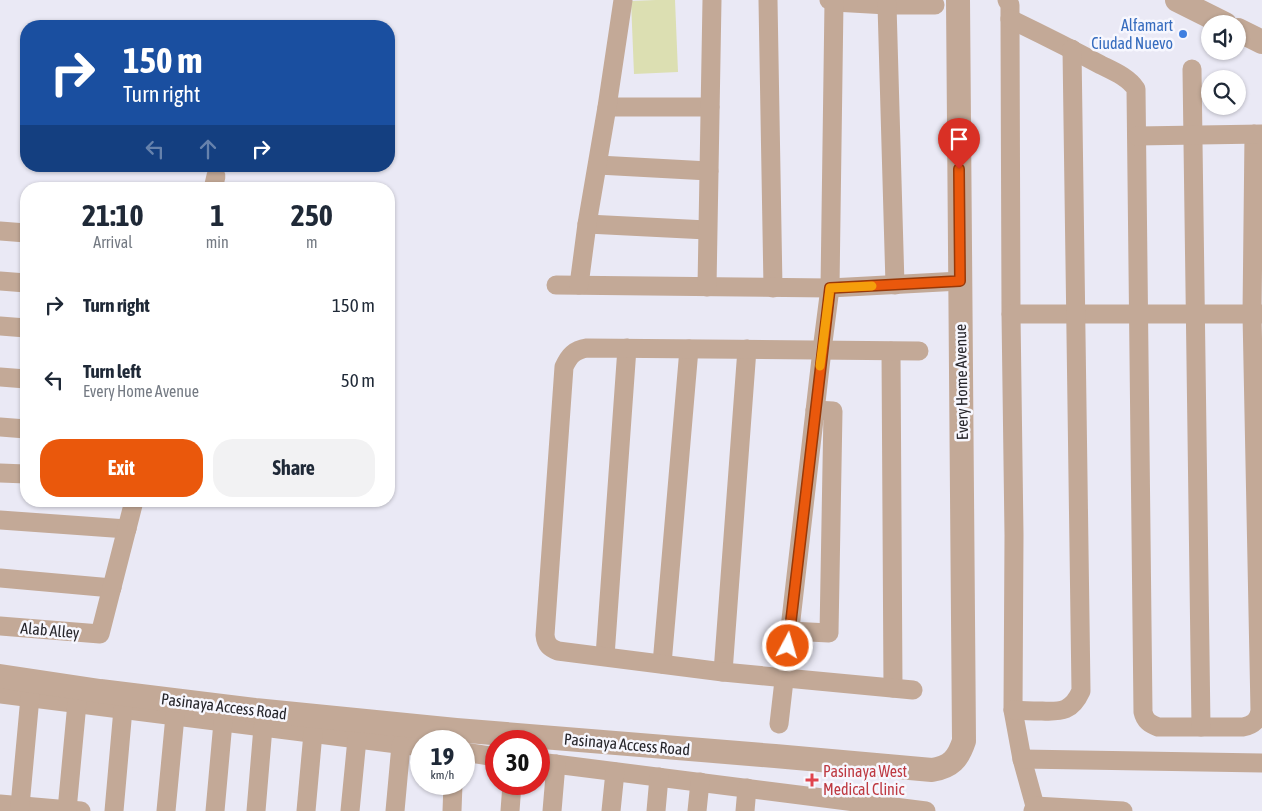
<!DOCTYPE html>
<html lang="en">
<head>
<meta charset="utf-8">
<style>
	body { margin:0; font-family:"Asap Condensed",sans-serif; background:#f2f2f3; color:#1f2937; height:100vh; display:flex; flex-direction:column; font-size:19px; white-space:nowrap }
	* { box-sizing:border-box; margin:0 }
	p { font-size:16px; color:#747a83 }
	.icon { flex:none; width:28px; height:28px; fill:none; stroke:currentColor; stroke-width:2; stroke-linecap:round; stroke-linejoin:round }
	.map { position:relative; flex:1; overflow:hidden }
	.sheet { position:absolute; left:20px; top:182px; width:375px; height:325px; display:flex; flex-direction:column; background:#fff; border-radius:20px; box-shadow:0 1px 4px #0004 }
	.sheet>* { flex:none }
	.hud { position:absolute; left:20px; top:20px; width:375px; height:152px; border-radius:20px; box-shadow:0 1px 4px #0004; background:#1a4fa0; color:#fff; overflow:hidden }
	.controls { position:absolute; left:1201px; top:15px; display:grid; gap:10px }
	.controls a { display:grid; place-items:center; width:45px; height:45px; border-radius:50%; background:#fff; box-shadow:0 1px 4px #0004; font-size:25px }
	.speed { position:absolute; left:410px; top:730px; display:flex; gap:10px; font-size:25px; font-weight:700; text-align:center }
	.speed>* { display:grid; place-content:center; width:65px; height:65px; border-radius:50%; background:#fff; box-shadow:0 1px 4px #0004; line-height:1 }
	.speed small { font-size:12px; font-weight:400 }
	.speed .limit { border:8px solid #d22; background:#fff; color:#111 }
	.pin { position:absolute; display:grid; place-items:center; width:42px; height:42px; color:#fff; margin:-51px -21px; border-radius:50% 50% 50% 0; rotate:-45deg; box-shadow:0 0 5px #0007 }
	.pin .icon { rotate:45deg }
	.me { position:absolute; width:55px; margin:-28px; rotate:6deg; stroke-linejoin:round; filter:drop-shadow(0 0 4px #0008) }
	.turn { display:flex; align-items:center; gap:18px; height:105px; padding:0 20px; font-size:22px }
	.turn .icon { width:65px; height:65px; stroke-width:2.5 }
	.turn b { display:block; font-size:35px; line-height:42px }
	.lanes { display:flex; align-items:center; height:48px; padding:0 20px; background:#0003; justify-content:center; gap:25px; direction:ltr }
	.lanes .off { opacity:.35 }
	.eta { display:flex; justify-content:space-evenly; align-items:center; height:85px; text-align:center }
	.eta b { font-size:30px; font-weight:700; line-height:35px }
	.cta { display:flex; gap:10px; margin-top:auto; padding:10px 20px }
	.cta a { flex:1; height:58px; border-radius:20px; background:#ea580c; color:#fff; font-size:20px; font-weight:700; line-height:58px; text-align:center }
	.cta a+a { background:#f2f2f3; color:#1f2937 }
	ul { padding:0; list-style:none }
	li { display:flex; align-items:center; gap:15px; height:75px; padding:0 20px }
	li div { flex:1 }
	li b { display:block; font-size:19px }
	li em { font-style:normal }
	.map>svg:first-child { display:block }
</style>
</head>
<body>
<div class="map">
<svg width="1262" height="811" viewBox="0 0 1262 811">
	<rect width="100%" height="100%" fill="#eae9f5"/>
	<!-- green -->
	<path fill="#dcdfb2" d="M 656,0 L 675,0 L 678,72 L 634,74 L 631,1 Z"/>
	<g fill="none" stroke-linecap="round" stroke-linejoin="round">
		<!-- minor -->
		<g stroke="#c3a997" stroke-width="19">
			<path d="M 768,0 L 773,288"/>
			<path d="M 829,0 L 834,2 L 887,5 L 935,5"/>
			<path d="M 1007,0 L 1010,5 L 1010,19 L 1011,314 L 1014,535 L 1013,710 L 1022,759 L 1035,806 L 1033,811"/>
			<path d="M 887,5 L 895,285"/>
			<path d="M 1010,19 C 1041,34 1071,49 1101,65 C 1113,71 1128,77 1136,89 L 1143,712 C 1145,721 1150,724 1158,727 L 1243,727 C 1253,725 1258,721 1260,711 L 1252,314 L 1254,134"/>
			<path d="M 1192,69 L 1201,727"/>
			<path d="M 607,107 L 710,107"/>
			<path d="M 1137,136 L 1262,134"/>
			<path d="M 598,165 L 709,171"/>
			<path d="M 213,189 L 216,176"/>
			<path d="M 587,224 L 707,230"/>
			<path d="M 0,231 L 26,233"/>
			<path d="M 0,281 L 26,283"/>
			<path d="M 556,285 L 830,288 L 960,281"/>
			<path d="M 579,285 L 587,224 L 607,107 L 623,0"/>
			<path d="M 707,287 L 712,0"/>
			<path d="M 1011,314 L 1262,314"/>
			<path d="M 0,326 L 26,328"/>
			<path d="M 891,351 L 893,688"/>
			<path d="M 0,377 L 26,379"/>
			<path d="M 0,427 L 26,429"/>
			<path d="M 0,473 L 26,474"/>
			<path d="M 0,520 L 127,529"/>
			<path d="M 0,578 L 112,588"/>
			<path d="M 0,626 L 100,634 L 134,501"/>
			<path d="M 790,631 L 829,633 L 833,411 L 815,410"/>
			<path d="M 605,656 L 627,348"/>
			<path d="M 662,664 L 689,349"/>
			<path d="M 723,672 L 747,349"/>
			<path d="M 913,690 L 723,672 L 558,651 C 550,648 546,645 545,635 L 564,367 C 569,356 574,350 587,348 L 919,351"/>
			<path d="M 0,694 L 421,747"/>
			<path d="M 1013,710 C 1022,711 1032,711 1042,711 C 1062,712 1072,711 1081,691 L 1072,49"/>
			<path d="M 779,724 L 822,350 L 830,288 L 834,2"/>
			<path d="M 464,752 L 496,757"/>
			<path d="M 1022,759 L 1262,763"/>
			<path d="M 539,762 L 926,811"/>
			<path d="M 0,804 L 81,811"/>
			<path d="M 20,806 L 30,697"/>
			<path d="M 1035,806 L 1123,811"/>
			<path d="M 67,810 L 77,703"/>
			<path d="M 114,811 L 123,709"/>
			<path d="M 166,811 L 175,716"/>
			<path d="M 215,811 L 223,722"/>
			<path d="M 256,811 L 263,727"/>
			<path d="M 306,811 L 313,733"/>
			<path d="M 350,811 L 357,739"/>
			<path d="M 395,811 L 401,745"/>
			<path d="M 452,811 L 453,784"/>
			<path d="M 510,811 L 512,784"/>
			<path d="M 552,811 L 556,764"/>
			<path d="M 611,811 L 615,772"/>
			<path d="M 656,811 L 659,777"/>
			<path d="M 697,811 L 700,782"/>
			<path d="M 745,811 L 747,788"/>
		</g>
		<!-- tertiary -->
		<g stroke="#c3a997" stroke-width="24">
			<path d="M 1177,0 L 1225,24"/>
			<path d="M 1238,30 L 1262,42"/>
			<path d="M 0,676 L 100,691 L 255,710 L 456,730 L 775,756 L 932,770 C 951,767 958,759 964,741 L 958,0"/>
		</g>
	</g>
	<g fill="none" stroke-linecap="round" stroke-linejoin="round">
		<!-- route casing -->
		<g stroke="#983908" stroke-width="12">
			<path id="route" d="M 788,646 L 830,288 L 960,281 L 959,169"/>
		</g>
		<!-- route -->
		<use href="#route" stroke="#ea580c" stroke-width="9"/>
		<!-- slow -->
		<path stroke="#f59e0b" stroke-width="9" d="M 820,366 L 830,288 L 872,286"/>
	</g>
	<!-- markers -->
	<circle fill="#3f7fe0" stroke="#f7f7fe" stroke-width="2" cx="1183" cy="34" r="5"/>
	<path fill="#e0444e" stroke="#f7f7fe" stroke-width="2" d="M809.5 772.5h5v5h5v5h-5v5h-5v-5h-5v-5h5z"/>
	<g text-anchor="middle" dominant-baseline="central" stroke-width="5" stroke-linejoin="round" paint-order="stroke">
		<!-- shop labels -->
		<g font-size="16" fill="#366cbe" stroke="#f7f7fe" text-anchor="end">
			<text x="1173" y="25">Alfamart<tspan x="1173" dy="18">Ciudad Nuevo</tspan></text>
		</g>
		<!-- street labels -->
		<g font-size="16" fill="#27262b" stroke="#f7f7fe">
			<text transform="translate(961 382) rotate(-91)">Every Home Avenue</text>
			<text transform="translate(50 630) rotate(5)">Alab Alley</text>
			<text transform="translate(224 706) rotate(7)">Pasinaya Access Road</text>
			<text transform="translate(627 744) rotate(5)">Pasinaya Access Road</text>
		</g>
		<!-- health labels -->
		<g font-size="16" fill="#be3a42" stroke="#f7f7fe" text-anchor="start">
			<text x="823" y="771">Pasinaya West<tspan x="823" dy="18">Medical Clinic</tspan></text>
		</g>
	</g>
</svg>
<div class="controls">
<a><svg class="icon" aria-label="sound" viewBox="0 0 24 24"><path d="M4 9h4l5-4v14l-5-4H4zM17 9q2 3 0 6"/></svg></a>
<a><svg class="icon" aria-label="search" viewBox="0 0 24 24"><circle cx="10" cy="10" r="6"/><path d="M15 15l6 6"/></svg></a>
</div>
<div class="speed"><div>19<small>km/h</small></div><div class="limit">30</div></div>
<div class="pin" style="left:959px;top:169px;background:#d93025"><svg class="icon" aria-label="arrive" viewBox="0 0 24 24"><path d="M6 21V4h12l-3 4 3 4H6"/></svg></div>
<svg class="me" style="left:788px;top:646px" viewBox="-20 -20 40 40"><circle r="17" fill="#ea580c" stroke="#fff" stroke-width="3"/><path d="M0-11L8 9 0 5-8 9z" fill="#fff"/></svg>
<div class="hud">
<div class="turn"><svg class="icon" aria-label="right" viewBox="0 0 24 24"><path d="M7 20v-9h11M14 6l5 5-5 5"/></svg><div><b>150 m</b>Turn right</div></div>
<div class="lanes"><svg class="icon off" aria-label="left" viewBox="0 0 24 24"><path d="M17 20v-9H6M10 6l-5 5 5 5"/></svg><svg class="icon off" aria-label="ahead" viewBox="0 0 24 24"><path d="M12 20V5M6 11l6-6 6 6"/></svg><svg class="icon" aria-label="right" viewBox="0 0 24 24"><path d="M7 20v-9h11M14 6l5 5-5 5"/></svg></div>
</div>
<section class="sheet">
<div class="eta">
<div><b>21:10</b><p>Arrival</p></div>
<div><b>1</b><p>min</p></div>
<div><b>250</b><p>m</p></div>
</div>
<ul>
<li><svg class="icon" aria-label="right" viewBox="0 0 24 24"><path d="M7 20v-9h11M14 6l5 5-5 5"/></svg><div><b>Turn right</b></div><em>150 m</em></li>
<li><svg class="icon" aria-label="left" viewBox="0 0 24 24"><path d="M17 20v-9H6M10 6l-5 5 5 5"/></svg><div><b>Turn left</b><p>Every Home Avenue</p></div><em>50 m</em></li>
</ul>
<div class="cta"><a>Exit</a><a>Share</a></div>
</section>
</div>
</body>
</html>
